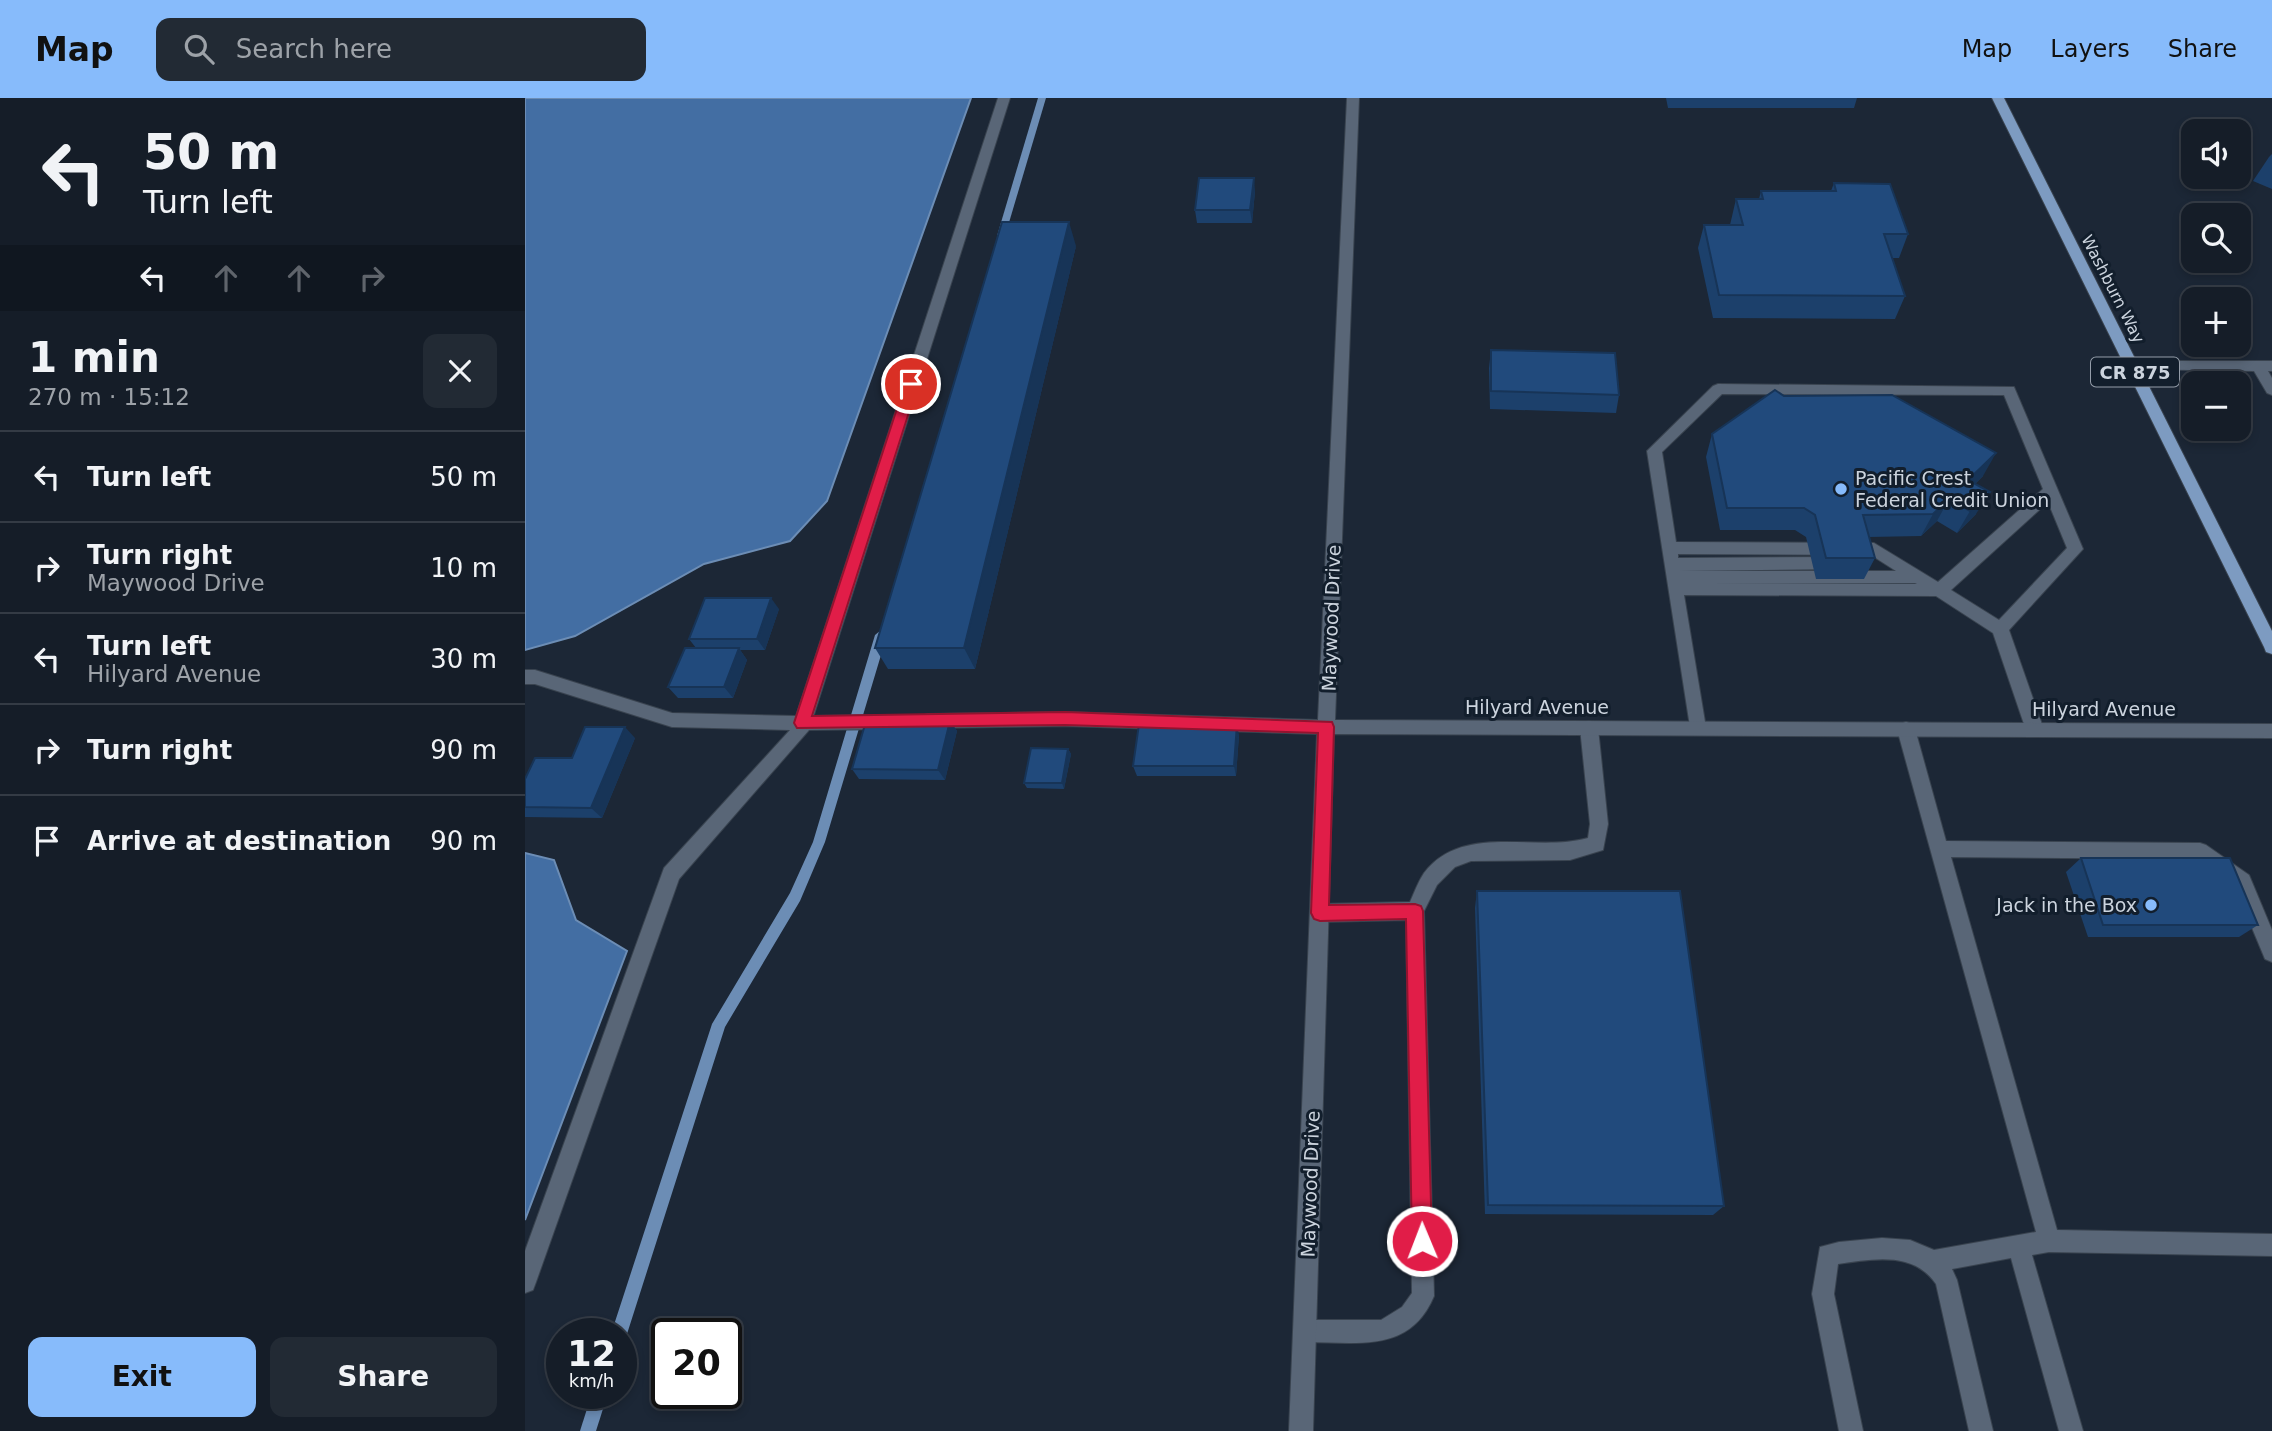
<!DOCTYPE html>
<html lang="en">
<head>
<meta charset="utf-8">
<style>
	body { margin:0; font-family:"DejaVu Sans",sans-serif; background:#222a34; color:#f1f3f6; height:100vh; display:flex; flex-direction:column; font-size:26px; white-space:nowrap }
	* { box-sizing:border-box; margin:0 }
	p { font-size:23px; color:#9da2a8 }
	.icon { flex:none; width:38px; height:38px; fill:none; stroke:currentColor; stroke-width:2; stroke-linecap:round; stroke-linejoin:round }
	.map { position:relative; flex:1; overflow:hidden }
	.sheet { display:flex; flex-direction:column; background:#151d28; width:525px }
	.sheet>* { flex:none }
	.banner { background:#151d28; color:#f1f3f6; overflow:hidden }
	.controls { position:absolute; left:1656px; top:21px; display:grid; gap:14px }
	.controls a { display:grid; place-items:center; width:70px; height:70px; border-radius:14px; background:#151d28; box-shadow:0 4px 10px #0003,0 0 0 2px #343b45; font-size:35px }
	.speed { position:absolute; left:21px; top:1220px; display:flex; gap:14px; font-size:35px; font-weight:700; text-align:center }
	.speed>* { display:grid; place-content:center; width:91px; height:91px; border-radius:50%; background:#151d28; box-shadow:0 4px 10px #0003,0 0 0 2px #343b45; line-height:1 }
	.speed small { font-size:18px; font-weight:400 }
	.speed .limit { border:4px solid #111; border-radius:10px; background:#fff; color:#111 }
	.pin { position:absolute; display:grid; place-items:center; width:60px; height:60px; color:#fff; margin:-30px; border:4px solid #fff; border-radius:50%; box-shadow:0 2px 7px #0007 }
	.me { position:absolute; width:77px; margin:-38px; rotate:359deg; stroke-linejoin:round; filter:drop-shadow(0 0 5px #0008) }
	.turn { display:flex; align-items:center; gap:24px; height:147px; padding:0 28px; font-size:32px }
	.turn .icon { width:91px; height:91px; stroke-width:2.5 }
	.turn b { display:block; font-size:49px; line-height:60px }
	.lanes { display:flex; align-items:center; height:66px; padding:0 28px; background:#0003; justify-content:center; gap:35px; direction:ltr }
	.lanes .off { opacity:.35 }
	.round { display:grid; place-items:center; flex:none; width:74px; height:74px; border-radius:14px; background:#222a34 }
	.summary { display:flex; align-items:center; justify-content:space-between; height:119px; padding:0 28px }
	h1 { font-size:42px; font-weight:800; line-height:52px }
	.cta { display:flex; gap:14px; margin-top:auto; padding:14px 28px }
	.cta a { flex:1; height:80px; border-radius:14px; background:#87bbfb; color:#111; font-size:28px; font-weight:800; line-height:80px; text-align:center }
	.cta a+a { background:#222a34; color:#f1f3f6 }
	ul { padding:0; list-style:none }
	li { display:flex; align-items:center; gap:21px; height:91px; padding:0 28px; border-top:2px solid #343b45 }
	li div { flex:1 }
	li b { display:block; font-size:26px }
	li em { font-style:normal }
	header { display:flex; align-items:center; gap:42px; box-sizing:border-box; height:98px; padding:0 35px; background:#87bbfb; color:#111 }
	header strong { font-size:33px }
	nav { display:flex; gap:38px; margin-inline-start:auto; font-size:24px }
	.search { width:490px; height:63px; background:#222a34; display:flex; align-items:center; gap:18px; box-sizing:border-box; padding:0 24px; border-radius:14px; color:#9da2a8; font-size:26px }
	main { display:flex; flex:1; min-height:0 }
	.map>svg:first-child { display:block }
</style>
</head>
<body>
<header>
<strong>Map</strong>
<div class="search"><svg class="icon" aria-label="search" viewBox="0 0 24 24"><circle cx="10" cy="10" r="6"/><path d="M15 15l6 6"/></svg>Search here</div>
<nav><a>Map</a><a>Layers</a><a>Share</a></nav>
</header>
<main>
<section class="sheet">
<div class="banner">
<div class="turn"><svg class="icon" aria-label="left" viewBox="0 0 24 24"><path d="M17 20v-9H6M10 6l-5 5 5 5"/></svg><div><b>50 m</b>Turn left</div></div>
<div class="lanes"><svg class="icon" aria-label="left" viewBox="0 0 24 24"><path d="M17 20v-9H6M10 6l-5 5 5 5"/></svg><svg class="icon off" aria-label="ahead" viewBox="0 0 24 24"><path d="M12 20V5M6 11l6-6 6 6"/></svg><svg class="icon off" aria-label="ahead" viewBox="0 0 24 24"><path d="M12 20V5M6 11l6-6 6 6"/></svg><svg class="icon off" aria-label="right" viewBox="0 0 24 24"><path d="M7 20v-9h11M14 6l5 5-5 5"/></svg></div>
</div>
<div class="summary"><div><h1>1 min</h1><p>270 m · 15:12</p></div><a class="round"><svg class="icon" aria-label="close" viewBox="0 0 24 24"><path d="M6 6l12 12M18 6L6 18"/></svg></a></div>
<ul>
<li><svg class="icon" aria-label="left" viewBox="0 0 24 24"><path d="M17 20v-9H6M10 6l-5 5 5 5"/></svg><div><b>Turn left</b></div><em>50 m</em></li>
<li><svg class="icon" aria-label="right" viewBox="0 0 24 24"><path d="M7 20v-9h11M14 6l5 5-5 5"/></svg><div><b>Turn right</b><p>Maywood Drive</p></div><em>10 m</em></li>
<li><svg class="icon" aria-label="left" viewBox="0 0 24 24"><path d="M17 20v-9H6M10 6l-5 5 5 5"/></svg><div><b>Turn left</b><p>Hilyard Avenue</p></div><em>30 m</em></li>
<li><svg class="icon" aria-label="right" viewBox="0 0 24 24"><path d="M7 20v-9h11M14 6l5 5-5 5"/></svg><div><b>Turn right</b></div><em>90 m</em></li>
<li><svg class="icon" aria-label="arrive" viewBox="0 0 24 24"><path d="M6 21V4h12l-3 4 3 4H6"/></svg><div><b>Arrive at destination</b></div><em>90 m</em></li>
</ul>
<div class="cta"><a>Exit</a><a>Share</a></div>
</section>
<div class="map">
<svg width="1747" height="1333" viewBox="0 0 1747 1333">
	<rect width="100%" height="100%" fill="#1c2736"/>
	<!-- water -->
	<g fill="#436ea3" stroke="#6c8db5" stroke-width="2">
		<path d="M 0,0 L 446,0 L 302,403 L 265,443 L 179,466 L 50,538 L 0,552 Z"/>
		<path d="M 0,755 L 29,762 L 51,822 L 102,853 L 0,1122 Z"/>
	</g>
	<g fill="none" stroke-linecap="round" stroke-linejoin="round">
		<!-- stream -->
		<g fill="#6c8db5" fill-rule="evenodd">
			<path d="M 513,0 L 521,0 L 480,138 L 473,140 L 472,138 Z"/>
			<path d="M 356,532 L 362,537 L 300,744 L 275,803 L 200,929 L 102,1236 L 100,1242 L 96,1243 L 96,1236 L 86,1236 L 187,926 L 265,795 L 288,744 L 350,537 Z"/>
			<path d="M 67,1295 L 83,1295 L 71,1333 L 55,1333 Z"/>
		</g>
		<!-- lane casing -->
		<g stroke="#39434f" stroke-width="2">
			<g id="lane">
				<path d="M 473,0 L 485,0 L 284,632 L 154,781 L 11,1184 L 8,1192 L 0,1195 L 0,1153 L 139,770 L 265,632 L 147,629 L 10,586 L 0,586 L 0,572 L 10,572 L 147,615 L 271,618 Z"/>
				<path d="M 1607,263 L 1747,263 L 1747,273 L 1743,273 L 1747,280 L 1747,297 L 1742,295 L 1729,273 L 1602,271 L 1602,265 Z"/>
				<path d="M 1193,286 L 1489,289 L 1558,451 L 1484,532 L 1519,632 L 1516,637 L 1504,637 L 1501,632 L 1468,535 L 1411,498 L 1159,497 L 1181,630 L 1178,635 L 1166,635 L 1122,353 L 1188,288 ZM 1197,296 L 1479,297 L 1518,391 L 1413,484 L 1349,445 L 1151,444 L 1137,354 ZM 1523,404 L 1542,450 L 1474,522 L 1426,492 ZM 1153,456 L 1346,457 L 1371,473 L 1155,473 L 1311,471 L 1319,465 L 1311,459 L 1153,460 ZM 1182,485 L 1390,485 L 1392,486 Z"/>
				<path d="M 1064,623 L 1070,625 L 1073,630 L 1083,726 L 1078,752 L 1045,762 L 946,763 L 930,769 L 912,787 L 899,813 L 909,1198 C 885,1256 831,1244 780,1244 L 772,1241 L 769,1233 L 772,1225 L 780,1222 L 856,1222 L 877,1209 L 887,1195 L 881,822 L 795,824 L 788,821 L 786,815 L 788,809 L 795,806 L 885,804 C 889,795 893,784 899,775 C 938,724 1011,755 1063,740 L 1065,726 L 1055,630 L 1058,625 Z"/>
				<path d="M 1381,624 L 1387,626 L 1390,631 L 1421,743 L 1675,745 L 1681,747 L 1724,777 L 1747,832 L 1747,864 L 1740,861 L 1710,789 L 1672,761 L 1426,759 L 1532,1132 L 1747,1136 L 1747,1158 L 1524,1154 L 1507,1157 L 1558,1333 L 1534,1333 L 1486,1160 L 1427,1171 L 1432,1182 L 1468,1333 L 1444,1333 L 1411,1186 C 1388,1153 1349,1161 1313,1166 L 1309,1196 L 1338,1333 L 1314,1333 L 1287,1196 L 1295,1149 L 1314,1144 L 1357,1140 L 1385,1142 L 1409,1152 L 1511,1134 L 1372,631 L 1375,626 Z"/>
			</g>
		</g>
		<!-- street casing -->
		<g stroke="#39434f" stroke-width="2">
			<g id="street">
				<path d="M 822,0 L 834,0 L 810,622 L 1747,626 L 1747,640 L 809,636 L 788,1333 L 764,1333 L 792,636 L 540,628 L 403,630 L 397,628 L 394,623 L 397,618 L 403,616 L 540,614 L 793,622 Z"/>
				<path d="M 365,617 L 371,619 L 374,624 L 371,629 L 365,631 L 277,632 L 271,630 L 268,625 L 271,620 L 277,618 Z"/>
			</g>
		</g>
		<!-- primary casing -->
		<g stroke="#39434f" stroke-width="2">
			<path id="primary" d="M 1467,0 L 1479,0 L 1747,533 L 1747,556 L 1741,554 L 1739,549 Z"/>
		</g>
		<!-- lane -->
		<use href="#lane" fill="#596677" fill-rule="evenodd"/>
		<!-- street -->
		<use href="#street" fill="#596677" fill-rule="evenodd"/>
		<!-- primary -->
		<use href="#primary" fill="#7d9bc1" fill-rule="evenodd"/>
	</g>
	<!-- wall -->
	<g fill="#1c406b">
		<path d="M 1141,0 L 1332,0 L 1329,10 L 1143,10 Z"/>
		<path d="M 1747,56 L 1747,91 L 1728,83 L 1744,59 Z"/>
		<path d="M 1309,85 L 1383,136 L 1374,160 L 1367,160 L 1380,198 L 1370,221 L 1188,220 L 1173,150 L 1179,127 L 1205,127 L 1211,101 L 1234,101 L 1236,93 L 1306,93 Z"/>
		<path d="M 730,93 L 727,125 L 672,125 L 670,112 Z"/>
		<path d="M 551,148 L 450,571 L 363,571 L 350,550 Z"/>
		<path d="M 966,252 L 1094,297 L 1091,315 L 965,311 L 964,270 Z"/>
		<path d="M 1259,298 L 1458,378 L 1450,386 L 1451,416 L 1432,435 L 1412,423 L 1396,438 L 1344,439 L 1350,460 L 1339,481 L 1291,481 L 1281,439 L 1270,432 L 1195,432 L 1181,359 L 1187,336 Z"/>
		<path d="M 254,511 L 240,552 L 215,552 L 222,562 L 208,600 L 153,600 L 143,589 L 171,550 L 164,541 Z"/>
		<path d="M 425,623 L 432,633 L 420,682 L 334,681 L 327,671 Z"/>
		<path d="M 714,637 L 711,678 L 612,678 L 608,668 Z"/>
		<path d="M 110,640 L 77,720 L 0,719 L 0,681 L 47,660 Z"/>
		<path d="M 543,651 L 546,656 L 539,691 L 502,690 L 499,685 Z"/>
		<path d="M 1556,760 L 1733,827 L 1714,839 L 1563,839 L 1541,774 Z"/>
		<path d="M 952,793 L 1199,1108 L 1188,1117 L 960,1116 L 950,810 Z"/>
	</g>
	<!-- shaded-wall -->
	<g fill="#173457">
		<path d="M 729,80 L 730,93 L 727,125 L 725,112 Z"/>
		<path d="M 544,124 L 551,148 L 450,571 L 439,550 Z"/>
		<path d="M 1471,355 L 1458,378 L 1431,404 L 1443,382 Z"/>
		<path d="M 1465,394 L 1451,416 L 1432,435 L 1445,413 Z"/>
		<path d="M 1424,401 L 1412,423 L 1396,438 L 1408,416 Z"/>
		<path d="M 246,500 L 254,511 L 240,552 L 232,541 Z"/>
		<path d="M 214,550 L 222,562 L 208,600 L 199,589 Z"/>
		<path d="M 425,623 L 432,633 L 420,682 L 413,672 Z"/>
		<path d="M 712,626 L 714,637 L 711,678 L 709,668 Z"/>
		<path d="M 100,629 L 110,640 L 77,720 L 66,710 Z"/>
		<path d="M 543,651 L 546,656 L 539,691 L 537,685 Z"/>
	</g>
	<!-- building -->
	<g fill="#214a7c" stroke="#173457" stroke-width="2">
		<path d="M 674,80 L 729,80 L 725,112 L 670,112 Z"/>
		<path d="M 1309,85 L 1365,86 L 1383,136 L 1359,136 L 1380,198 L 1194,197 L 1179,127 L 1218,127 L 1211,101 L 1238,101 L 1236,93 L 1311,93 Z"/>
		<path d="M 477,124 L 544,124 L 439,550 L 350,550 Z"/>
		<path d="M 966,252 L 1090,255 L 1094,297 L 966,293 Z"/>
		<path d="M 1250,292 L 1259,298 L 1367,297 L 1471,355 L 1443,382 L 1465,394 L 1445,413 L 1424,401 L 1408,416 L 1338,417 L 1350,460 L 1301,460 L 1290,417 L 1279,410 L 1202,410 L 1187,336 Z"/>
		<path d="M 180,500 L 246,500 L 232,541 L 164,541 Z"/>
		<path d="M 160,550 L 214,550 L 199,589 L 143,589 Z"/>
		<path d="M 341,623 L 425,623 L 413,672 L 327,671 Z"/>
		<path d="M 614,626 L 712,626 L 709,668 L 608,668 Z"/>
		<path d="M 60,629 L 100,629 L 66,710 L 0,709 L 0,681 L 10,660 L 47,660 Z"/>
		<path d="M 506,650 L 543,651 L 537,685 L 499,685 Z"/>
		<path d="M 1556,760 L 1705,760 L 1733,827 L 1578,827 Z"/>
		<path d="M 952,793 L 1155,793 L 1199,1108 L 963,1107 Z"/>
	</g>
	<!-- route -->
	<path fill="#e11d48" stroke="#92132f" stroke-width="2" d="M 386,282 L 393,286 L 287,618 L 540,614 L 807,624 L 809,629 L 804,807 L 890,806 L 896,808 L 898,813 L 907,1143 L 904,1150 L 897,1153 L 890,1150 L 887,1143 L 881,821 L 795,823 L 789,821 L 786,815 L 793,635 L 540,627 L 272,630 L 269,625 L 380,286 Z"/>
	<!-- markers -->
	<g fill="#87bbfb" stroke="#121e2c" stroke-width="2.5">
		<circle cx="1316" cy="391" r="7"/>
		<circle cx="1626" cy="807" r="7"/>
	</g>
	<g text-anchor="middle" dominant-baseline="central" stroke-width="6" stroke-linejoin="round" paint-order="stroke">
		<!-- far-street labels -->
		<g font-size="16" fill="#ccd4de" stroke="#121e2c">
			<text transform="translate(1588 191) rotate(63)">Washburn Way</text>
		</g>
		<!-- shield labels -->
		<rect fill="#121e2c" stroke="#949da9" stroke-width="2" x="1566" y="259.5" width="88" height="29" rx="5"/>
		<g font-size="18" font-weight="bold" fill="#ccd4de">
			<text x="1610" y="274">CR 875</text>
		</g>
		<!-- poi labels -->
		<g font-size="19" fill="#ccd4de" stroke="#121e2c" text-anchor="start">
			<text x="1330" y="380">Pacific Crest<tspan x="1330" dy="22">Federal Credit Union</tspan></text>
			<text x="1612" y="807" text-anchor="end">Jack in the Box</text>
		</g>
		<!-- street labels -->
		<g font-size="19" fill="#ccd4de" stroke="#121e2c">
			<text transform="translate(806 520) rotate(-88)">Maywood Drive</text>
			<text x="1012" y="609">Hilyard Avenue</text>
			<text x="1579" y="611">Hilyard Avenue</text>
			<text transform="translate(785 1086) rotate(-88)">Maywood Drive</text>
		</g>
	</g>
</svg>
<div class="controls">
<a><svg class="icon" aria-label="sound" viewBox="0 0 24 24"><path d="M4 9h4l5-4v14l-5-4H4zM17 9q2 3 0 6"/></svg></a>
<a><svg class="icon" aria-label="search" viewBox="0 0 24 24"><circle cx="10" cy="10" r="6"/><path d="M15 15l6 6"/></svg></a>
<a>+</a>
<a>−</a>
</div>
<div class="speed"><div>12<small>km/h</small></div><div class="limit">20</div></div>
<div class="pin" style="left:386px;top:286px;background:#d93025"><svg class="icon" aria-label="arrive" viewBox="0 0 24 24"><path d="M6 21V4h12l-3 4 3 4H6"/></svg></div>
<svg class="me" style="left:897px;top:1143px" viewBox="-20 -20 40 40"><circle r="17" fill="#e11d48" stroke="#fff" stroke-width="3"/><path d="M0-11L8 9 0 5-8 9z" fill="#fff"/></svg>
</div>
</main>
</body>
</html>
